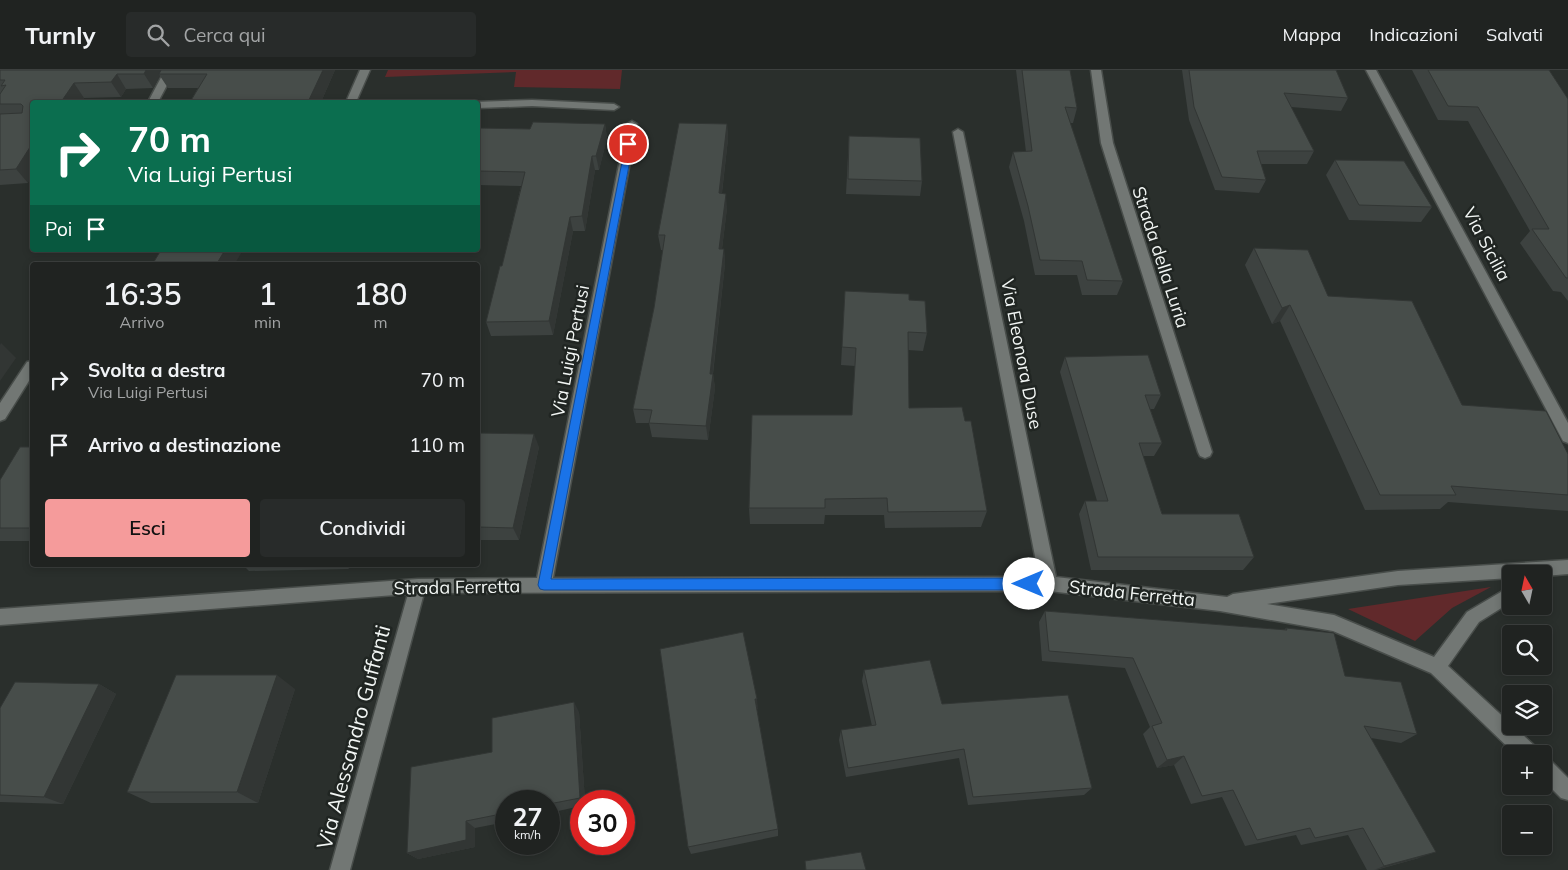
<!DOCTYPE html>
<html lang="it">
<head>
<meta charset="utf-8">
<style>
	body { margin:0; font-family:Mulish,sans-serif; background:#282b2a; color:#f1f3f6; height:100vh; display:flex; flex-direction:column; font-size:19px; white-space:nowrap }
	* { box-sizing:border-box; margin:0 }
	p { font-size:16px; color:#a2a4a5 }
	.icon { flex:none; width:28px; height:28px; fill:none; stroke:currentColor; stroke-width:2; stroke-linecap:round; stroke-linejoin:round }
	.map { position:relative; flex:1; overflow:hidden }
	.drawer { position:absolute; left:30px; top:192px; width:450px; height:305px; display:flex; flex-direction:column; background:#202321; border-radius:5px; box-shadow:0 2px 8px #0003,0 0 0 1px #3d403f }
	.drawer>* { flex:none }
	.top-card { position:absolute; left:30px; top:30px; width:450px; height:152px; border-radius:5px; box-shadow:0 2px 8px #0003,0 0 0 1px #3d403f; background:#0b6e4f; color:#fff; overflow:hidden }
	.needle { width:32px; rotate:351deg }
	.controls { position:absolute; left:1502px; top:495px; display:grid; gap:10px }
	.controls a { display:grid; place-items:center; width:50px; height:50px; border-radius:5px; background:#202321; box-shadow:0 2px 8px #0003,0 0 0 1px #3d403f; font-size:25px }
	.speed { position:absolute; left:495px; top:720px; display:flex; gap:10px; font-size:25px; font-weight:700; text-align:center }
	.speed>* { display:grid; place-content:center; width:65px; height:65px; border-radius:50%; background:#202321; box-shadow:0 2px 8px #0003,0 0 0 1px #3d403f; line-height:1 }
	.speed small { font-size:12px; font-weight:400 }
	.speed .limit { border:8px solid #d22; background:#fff; color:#111 }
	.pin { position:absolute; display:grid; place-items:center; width:42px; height:42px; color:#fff; margin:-21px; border:2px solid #fff; border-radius:50%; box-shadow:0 1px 5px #0007 }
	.me { position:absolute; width:55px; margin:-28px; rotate:270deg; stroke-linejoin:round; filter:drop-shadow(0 0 4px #0008) }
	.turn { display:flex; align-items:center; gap:18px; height:105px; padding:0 15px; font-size:22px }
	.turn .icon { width:65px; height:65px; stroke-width:2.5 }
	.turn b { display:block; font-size:35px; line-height:42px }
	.then { display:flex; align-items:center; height:48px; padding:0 15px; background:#0003; gap:10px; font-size:19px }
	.eta { display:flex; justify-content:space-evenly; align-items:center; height:85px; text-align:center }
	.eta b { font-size:30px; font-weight:600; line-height:35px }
	.action { display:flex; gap:10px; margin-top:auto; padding:10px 15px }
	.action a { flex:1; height:58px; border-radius:5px; background:#f59b9b; color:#111; font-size:20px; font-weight:600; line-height:58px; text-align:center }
	.action a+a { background:#282b2a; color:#f1f3f6 }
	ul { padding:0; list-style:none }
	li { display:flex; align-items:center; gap:15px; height:65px; padding:0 15px }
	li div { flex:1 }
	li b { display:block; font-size:19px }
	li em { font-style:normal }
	header { display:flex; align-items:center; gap:30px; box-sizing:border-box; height:70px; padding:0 25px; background:#202321; border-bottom:1px solid #3d403f }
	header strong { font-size:24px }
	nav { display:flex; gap:28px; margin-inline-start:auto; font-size:18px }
	.search { width:350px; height:45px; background:#282b2a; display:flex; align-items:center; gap:12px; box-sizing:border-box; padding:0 18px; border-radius:5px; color:#a2a4a5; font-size:19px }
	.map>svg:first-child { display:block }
</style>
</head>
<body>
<header>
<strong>Turnly</strong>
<div class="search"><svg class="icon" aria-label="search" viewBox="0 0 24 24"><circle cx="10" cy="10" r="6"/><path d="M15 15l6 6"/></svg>Cerca qui</div>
<nav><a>Mappa</a><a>Indicazioni</a><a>Salvati</a></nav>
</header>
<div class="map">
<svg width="1568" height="800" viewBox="0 0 1568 800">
	<rect width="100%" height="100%" fill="#2a2f2c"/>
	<!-- green -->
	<g fill="#61292b">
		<path d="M 388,0 L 622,0 L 620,19 L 514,17 L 516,2 L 385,7 Z"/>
		<path d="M 1491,517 L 1452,538 L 1415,571 L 1348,539 Z"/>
	</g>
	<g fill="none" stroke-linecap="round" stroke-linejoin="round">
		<!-- lane casing -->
		<g stroke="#484d4a" stroke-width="3">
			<path id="lane" d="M 165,0 L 175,0 L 158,32 L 148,32 Z"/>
		</g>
		<!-- street casing -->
		<g stroke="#484d4a" stroke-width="3">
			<g id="street">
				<path d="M 360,0 L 370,0 L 356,32 L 346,32 Z"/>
				<path d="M 1091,0 L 1101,0 L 1113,73 L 1212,382 L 1210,386 L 1205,388 L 1200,386 L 1198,382 L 1101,73 Z"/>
				<path d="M 1366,0 L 1376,0 L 1568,353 L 1568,373 L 1563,371 Z"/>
				<path d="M 532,30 L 614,34 L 619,37 L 614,40 L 532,36 L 478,38 L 478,32 L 475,32 Z"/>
				<path d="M 632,51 L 637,54 L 553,508 L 1039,507 L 953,62 L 958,59 L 963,62 L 1056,507 L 1227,527 L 1233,524 L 1398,501 L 1568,490 L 1568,504 L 1544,506 L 1544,504 L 1511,504 L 1511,508 L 1398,515 L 1267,534 L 1334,545 L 1434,587 L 1467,542 L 1511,516 L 1511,532 L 1479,552 L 1448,596 L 1536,677 L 1538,684 L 1515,684 L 1431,603 L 1333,561 L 1220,541 L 1049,521 L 424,523 L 350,800 L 330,800 L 408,524 L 0,555 L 0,539 L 418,509 L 537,508 L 627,54 Z"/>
				<path d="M 32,291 L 32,306 L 5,349 L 0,351 L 0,333 L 27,292 Z"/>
				<path d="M 1544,689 L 1551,691 L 1568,708 L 1568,730 L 1561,728 L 1544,711 Z"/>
			</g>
		</g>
		<!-- lane -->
		<use href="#lane" fill="#727774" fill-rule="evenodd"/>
		<!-- street -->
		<use href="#street" fill="#727774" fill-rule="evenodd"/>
	</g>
	<!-- wall -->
	<g fill="#3d4240">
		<path d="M 0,0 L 335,0 L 321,32 L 190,32 L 198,18 L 168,18 L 160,6 L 153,18 L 126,19 L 121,27 L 84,28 L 81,32 L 32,32 L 28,113 L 0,115 L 0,24 L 1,23 L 0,23 Z"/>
		<path d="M 1016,0 L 1070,0 L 1077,38 L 1073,53 L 1070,53 L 1123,211 L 1117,225 L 1082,225 L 1077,205 L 1035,205 L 1024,151 L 1009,97 L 1013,82 L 1026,82 Z"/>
		<path d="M 1182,0 L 1336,0 L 1348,28 L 1341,41 L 1291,37 L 1314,81 L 1307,94 L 1261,94 L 1266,110 L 1259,123 L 1215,120 L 1189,50 Z"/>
		<path d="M 1412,0 L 1549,0 L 1568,29 L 1568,231 L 1561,222 L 1553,221 L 1520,173 L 1530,161 L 1468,51 L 1438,50 Z"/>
		<path d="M 605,54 L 607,68 L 599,100 L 595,100 L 585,161 L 573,161 L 553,265 L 491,266 L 486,252 L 502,196 L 521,116 L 478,115 L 478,58 L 530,59 Z"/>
		<path d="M 727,54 L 728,69 L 722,123 L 727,138 L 722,179 L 724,179 L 725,194 L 713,304 L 715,318 L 708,370 L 652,367 L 649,353 L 636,353 L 633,339 L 654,238 L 663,180 L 661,180 L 658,165 Z"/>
		<path d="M 849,66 L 922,111 L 920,126 L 846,124 Z"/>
		<path d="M 1335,90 L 1432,137 L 1421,152 L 1349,150 L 1326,105 Z"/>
		<path d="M 1254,178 L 1328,226 L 1462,335 L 1568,384 L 1568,441 L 1448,432 L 1440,439 L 1365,440 L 1280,251 L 1272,254 L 1245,195 Z"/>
		<path d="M 845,221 L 909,230 L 927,263 L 923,281 L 908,280 L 909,338 L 965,351 L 987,441 L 981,457 L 885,458 L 884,445 L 825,445 L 824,454 L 750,454 L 749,438 L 852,345 L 855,296 L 841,295 Z"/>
		<path d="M 1065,287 L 1161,325 L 1154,339 L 1150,339 L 1162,373 L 1154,386 L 1143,386 L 1162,444 L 1254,487 L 1243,500 L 1091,500 L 1079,444 L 1085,431 L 1097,431 L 1060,302 Z"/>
		<path d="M 478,363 L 539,377 L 519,470 L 478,470 Z"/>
		<path d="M 32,377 L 32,471 L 0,471 L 0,410 Z"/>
		<path d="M 243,495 L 350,495 L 349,499 L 249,501 Z"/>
		<path d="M 1045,541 L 1284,560 L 1286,558 L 1345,606 L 1417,664 L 1401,673 L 1371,668 L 1419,788 L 1376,800 L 1367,800 L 1348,765 L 1301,775 L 1296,765 L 1245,776 L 1222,727 L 1191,734 L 1174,695 L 1157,698 L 1143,664 L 1150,657 L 1125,598 L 1042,591 L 1039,552 Z"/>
		<path d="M 660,579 L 758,639 L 756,639 L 778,759 L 778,766 L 691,784 L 688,777 Z"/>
		<path d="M 864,600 L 942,634 L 1092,718 L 1084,725 L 968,735 L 959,688 L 846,707 L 839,670 L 841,660 L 872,656 L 862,611 Z"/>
		<path d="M 99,614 L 116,624 L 63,734 L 0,732 L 0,638 Z"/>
		<path d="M 295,619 L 258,733 L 151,733 L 127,722 Z"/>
		<path d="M 579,642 L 585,731 L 581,731 L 581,736 L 549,743 L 549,731 L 506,731 L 506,752 L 475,758 L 475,777 L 418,789 L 407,783 L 492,682 Z"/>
	</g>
	<!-- shaded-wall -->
	<g fill="#323634">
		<path d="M 146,0 L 163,0 L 159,4 L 160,6 L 153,18 L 144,4 Z"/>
		<path d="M 323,0 L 335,0 L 321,32 L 308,32 Z"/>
		<path d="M 117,4 L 126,19 L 121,27 L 111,12 Z"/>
		<path d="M 74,13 L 84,28 L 81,32 L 61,32 Z"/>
		<path d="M 605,54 L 607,68 L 599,100 L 596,86 Z"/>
		<path d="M 727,54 L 728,69 L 720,138 L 719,123 Z"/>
		<path d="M 32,74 L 32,106 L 28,113 L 16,99 Z"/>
		<path d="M 592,86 L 595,100 L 585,161 L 582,146 Z"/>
		<path d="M 726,124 L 727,138 L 720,194 L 719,179 Z"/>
		<path d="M 570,147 L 573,161 L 553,265 L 549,251 Z"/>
		<path d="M 724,179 L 725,194 L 711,318 L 710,304 Z"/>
		<path d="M 225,180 L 243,180 L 234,195 L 216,195 Z"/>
		<path d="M 1290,235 L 1280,251 L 1272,254 L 1282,238 Z"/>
		<path d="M 1,273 L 16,288 L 0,311 L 0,275 Z"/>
		<path d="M 713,304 L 715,318 L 708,370 L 706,356 Z"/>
		<path d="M 534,364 L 539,377 L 519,470 L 513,458 Z"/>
		<path d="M 345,495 L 350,495 L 349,499 Z"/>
		<path d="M 277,605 L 295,619 L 258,733 L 237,722 Z"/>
		<path d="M 99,614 L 116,624 L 63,734 L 44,727 Z"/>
		<path d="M 755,629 L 757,629 L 758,639 L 755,639 Z"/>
		<path d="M 574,632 L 579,642 L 585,731 L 583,731 L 580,728 Z"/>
		<path d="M 1184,686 L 1174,695 L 1157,698 L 1167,690 Z"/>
		<path d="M 466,751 L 475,758 L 475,777 L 418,789 L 407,783 Z"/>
		<path d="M 1436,782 L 1419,788 L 1374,800 L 1384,796 Z"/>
	</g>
	<!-- building -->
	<g fill="#474d4a" stroke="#323634">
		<path d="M 0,0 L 146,0 L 144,4 L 117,4 L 111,12 L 74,13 L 61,32 L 32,32 L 32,74 L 16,99 L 0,100 L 0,44 L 22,43 L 23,36 L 21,34 L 0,34 L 0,24 L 6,15 L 1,16 L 5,10 L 0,10 Z"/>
		<path d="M 161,0 L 323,0 L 308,32 L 190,32 L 207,4 L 159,4 Z"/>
		<path d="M 1022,0 L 1070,0 L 1077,38 L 1065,37 L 1123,211 L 1087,210 L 1082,191 L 1040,190 L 1028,136 L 1013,82 L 1032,81 Z"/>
		<path d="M 1189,0 L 1336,0 L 1348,28 L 1284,23 L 1314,81 L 1257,81 L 1266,110 L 1222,107 L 1194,37 Z"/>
		<path d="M 1428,0 L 1549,0 L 1568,29 L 1568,208 L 1566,208 L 1532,159 L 1549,159 L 1478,37 L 1448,36 Z"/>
		<path d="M 533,52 L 605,54 L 596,86 L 592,86 L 582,146 L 570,147 L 549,251 L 486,252 L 500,196 L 502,196 L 525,102 L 478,101 L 478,58 L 530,59 Z"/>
		<path d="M 679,53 L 727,54 L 719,123 L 726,124 L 719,179 L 724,179 L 710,304 L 713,304 L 706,356 L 649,353 L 652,340 L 633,339 L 654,238 L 665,165 L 658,165 Z"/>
		<path d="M 849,66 L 920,68 L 922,111 L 848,109 Z"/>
		<path d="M 1335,90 L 1404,91 L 1432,137 L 1359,135 Z"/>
		<path d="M 1254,178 L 1308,180 L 1328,226 L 1412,231 L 1462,335 L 1546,341 L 1568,384 L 1568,425 L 1451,416 L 1456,425 L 1380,425 L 1290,235 L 1282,238 Z"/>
		<path d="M 161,180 L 225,180 L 216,195 L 152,195 Z"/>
		<path d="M 845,221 L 909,224 L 909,230 L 925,231 L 927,263 L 908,262 L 909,338 L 962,337 L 965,351 L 971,351 L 987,441 L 888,442 L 887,428 L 825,429 L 825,438 L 749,438 L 752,345 L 852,345 L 856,278 L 842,277 Z"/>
		<path d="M 1148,285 L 1161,325 L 1145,325 L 1162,373 L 1139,373 L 1162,444 L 1239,444 L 1254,487 L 1098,487 L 1085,431 L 1108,431 L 1065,287 Z"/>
		<path d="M 478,363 L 534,364 L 513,458 L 478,457 Z"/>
		<path d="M 20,377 L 32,377 L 32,458 L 0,458 L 0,410 Z"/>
		<path d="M 1045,541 L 1287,560 L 1286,558 L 1334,563 L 1345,606 L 1401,612 L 1417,664 L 1364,656 L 1436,782 L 1384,796 L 1363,758 L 1315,768 L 1310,758 L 1257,770 L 1233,720 L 1202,726 L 1184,686 L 1167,690 L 1152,656 L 1162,653 L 1133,588 L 1049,581 Z"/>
		<path d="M 743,562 L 757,629 L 755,629 L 778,759 L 688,777 L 660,579 Z"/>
		<path d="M 930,590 L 942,634 L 1068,625 L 1092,718 L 973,727 L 964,679 L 848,698 L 841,660 L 876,655 L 864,600 Z"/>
		<path d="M 176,605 L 277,605 L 237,722 L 127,722 Z"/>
		<path d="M 15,612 L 99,614 L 44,727 L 0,725 L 0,638 Z"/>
		<path d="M 574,632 L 580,728 L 549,734 L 549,731 L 506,731 L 506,743 L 466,751 L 466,770 L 407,783 L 411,697 L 492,682 L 492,648 Z"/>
		<path d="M 861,782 L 866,800 L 806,800 L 805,791 Z"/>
	</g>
	<!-- route -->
	<path fill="#1a73e8" stroke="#114b97" d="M 626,72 L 633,74 L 551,509 L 1029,508 L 1034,510 L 1035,514 L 1034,518 L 1029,520 L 544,520 L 540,519 L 538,515 Z"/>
	<g text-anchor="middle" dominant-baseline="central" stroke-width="5" stroke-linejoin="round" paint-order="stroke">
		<!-- street labels -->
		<g font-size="18" fill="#f2f6f4" stroke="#202522">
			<text transform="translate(1487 174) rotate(62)">Via Sicilia</text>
			<text transform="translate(1161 187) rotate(72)">Strada della Luria</text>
			<text transform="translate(570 281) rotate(-79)">Via Luigi Pertusi</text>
			<text transform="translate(1022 284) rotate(79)">Via Eleonora Duse</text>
			<text transform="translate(457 517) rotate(-1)">Strada Ferretta</text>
			<text transform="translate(1132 523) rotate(6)">Strada Ferretta</text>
		</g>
		<!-- near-street labels -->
		<g font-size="21" fill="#f2f6f4" stroke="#202522">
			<text transform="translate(353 667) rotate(-75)">Via Alessandro Guffanti</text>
		</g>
	</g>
</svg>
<div class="controls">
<a><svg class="needle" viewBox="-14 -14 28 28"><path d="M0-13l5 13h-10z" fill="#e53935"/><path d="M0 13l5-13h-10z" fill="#a2a4a5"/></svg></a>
<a><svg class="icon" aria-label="search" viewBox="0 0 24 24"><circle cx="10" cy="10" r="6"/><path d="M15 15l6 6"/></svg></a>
<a><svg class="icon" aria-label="layers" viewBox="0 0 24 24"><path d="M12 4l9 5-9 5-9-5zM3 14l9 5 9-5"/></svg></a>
<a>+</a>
<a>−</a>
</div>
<div class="speed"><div>27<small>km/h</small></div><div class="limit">30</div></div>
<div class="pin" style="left:628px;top:74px;background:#d93025"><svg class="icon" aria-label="arrive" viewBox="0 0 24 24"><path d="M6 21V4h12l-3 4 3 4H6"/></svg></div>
<svg class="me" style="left:1029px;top:514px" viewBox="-20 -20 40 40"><circle r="19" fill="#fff"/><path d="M0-13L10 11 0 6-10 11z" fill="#1a73e8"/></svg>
<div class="top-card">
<div class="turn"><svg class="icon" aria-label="right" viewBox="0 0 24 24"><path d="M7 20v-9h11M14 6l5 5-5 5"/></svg><div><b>70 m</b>Via Luigi Pertusi</div></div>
<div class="then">Poi<svg class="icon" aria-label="arrive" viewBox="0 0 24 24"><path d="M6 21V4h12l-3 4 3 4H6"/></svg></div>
</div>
<section class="drawer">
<div class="eta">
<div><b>16:35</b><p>Arrivo</p></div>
<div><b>1</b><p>min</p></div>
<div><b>180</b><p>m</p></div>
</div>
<ul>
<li><svg class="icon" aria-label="right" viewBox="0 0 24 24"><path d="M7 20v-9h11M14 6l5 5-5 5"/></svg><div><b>Svolta a destra</b><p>Via Luigi Pertusi</p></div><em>70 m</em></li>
<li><svg class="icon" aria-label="arrive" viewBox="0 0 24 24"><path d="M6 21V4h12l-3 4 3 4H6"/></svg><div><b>Arrivo a destinazione</b></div><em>110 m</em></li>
</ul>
<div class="action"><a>Esci</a><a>Condividi</a></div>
</section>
</div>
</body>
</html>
